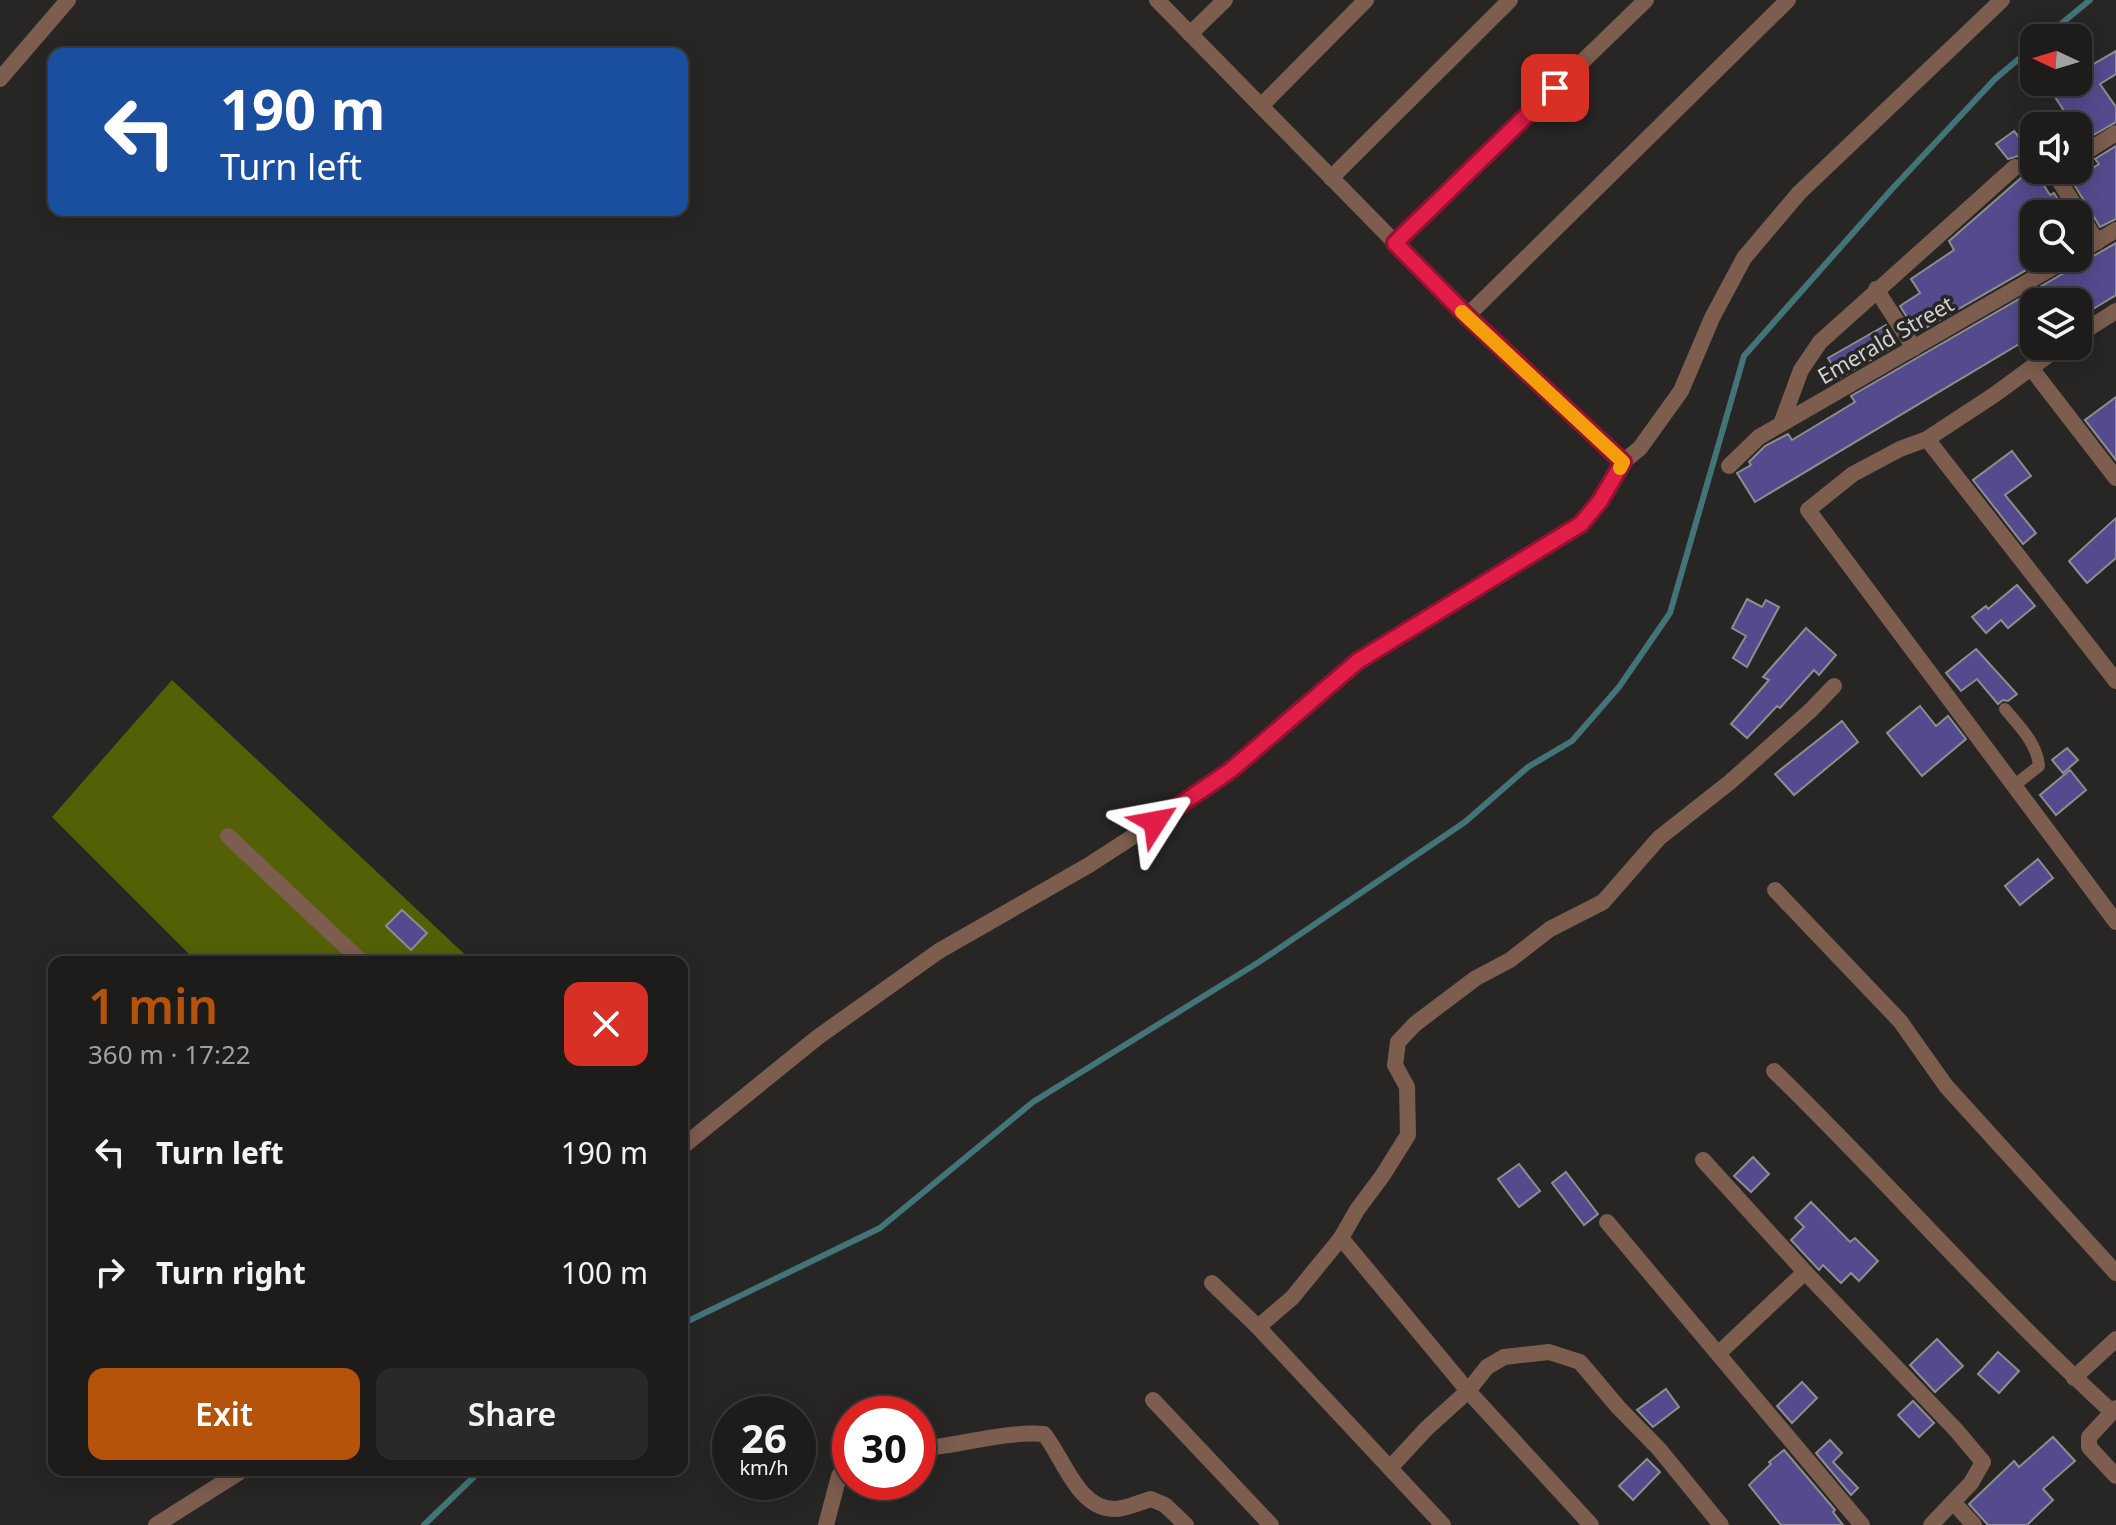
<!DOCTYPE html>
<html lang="en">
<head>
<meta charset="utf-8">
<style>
	body { margin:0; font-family:"Noto Sans",sans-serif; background:#2a2928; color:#f1f3f6; height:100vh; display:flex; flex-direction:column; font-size:30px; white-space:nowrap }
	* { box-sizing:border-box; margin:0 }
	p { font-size:26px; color:#a0a1a3 }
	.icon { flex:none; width:44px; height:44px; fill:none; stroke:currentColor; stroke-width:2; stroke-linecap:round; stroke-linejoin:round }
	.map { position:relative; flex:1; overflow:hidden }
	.sheet { position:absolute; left:48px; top:956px; width:640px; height:520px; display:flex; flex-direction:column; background:#1d1c1b; border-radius:16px; box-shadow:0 4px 20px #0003,0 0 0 2px #3b3a3a }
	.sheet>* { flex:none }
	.hud { position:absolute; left:48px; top:48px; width:640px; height:168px; border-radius:16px; box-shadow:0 4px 20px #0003,0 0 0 2px #3b3a3a; background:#1a4fa0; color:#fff; overflow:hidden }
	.needle { width:52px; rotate:274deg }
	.buttons { position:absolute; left:2020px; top:24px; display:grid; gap:16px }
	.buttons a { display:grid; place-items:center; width:72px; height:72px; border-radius:16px; background:#1d1c1b; box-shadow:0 4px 20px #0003,0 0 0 2px #3b3a3a; font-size:40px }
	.speed { position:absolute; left:712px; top:1396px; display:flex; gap:16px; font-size:40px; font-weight:700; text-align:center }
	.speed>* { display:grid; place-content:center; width:104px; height:104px; border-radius:50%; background:#1d1c1b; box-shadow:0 4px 20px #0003,0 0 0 2px #3b3a3a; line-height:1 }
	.speed small { font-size:20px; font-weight:400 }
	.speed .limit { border:12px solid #d22; background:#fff; color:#111 }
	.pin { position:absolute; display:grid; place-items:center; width:68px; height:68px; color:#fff; margin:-34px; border-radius:16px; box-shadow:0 4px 12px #0006 }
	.me { position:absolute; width:88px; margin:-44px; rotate:56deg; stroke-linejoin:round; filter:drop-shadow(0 0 6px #0008) }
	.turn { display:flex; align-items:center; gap:28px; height:168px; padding:0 40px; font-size:36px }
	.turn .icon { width:104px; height:104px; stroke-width:2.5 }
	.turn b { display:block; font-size:56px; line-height:68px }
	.round { display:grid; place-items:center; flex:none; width:84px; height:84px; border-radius:16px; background:#2a2928 }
	.head { display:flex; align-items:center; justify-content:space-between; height:136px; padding:0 40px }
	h1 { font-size:48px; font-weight:600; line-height:60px; color:#b45309 }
	.action { display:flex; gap:16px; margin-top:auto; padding:16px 40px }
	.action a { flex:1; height:92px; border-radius:16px; background:#b45309; color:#fff; font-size:32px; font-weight:600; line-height:92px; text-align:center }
	.action a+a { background:#2a2928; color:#f1f3f6 }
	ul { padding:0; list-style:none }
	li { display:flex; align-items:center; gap:24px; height:120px; padding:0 40px }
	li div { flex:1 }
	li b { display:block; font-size:30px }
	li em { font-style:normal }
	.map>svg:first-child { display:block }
</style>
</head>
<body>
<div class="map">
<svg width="2116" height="1525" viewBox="0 0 2116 1525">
	<rect width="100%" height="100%" fill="#272624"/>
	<!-- forest -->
	<path fill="#546006" d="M 172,680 L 473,962 L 197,962 L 52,817 Z"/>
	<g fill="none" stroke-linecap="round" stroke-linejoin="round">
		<!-- stream -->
		<g stroke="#437478" stroke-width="6">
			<path d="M 2044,38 L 2090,0"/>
			<path d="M 682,1324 L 880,1228 L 1033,1102 L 1259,962 L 1465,822 L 1528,767 L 1572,741 L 1619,687 L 1670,613 L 1744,356 L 1892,189 L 1995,79 L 2034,46"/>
			<path d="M 424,1525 L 481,1470"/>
		</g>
	</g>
	<!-- building -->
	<g fill="#534b8d" stroke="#8d8d90" stroke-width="2">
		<path d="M 2116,51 L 2116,74 L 2100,84 L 2116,107 L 2116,122 L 2083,141 L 2078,132 L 2078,126 L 2074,126 L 2051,91 L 2065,82 L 2078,82 L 2078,73 Z"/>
		<path d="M 2014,131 L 2027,147 L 2022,151 L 2050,195 L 2054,193 L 2067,214 L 2034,214 L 2034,258 L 2047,258 L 1917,333 L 1900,306 L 1920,293 L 1911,279 L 1954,250 L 1949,241 L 2022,177 L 2026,170 L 2024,160 L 2018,156 L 2008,159 L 1996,144 Z"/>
		<path d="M 2116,146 L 2116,219 L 2100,227 L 2072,181 L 2099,164 L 2095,159 Z"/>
		<path d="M 2116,243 L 2116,295 L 2093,309 L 2088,302 L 2034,302 L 2034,335 L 1755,502 L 1737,473 L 1751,465 L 1749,462 L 1765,446 L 1788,434 L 1792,440 L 1855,402 L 1851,396 Z"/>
		<path d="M 1886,325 L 1898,344 L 1840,378 L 1828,358 Z"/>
		<path d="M 2116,397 L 2116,460 L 2085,420 Z"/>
		<path d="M 2012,451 L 2031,476 L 2005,495 L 2036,533 L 2023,544 L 1973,480 Z"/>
		<path d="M 2116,518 L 2116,558 L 2087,583 L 2069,561 Z"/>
		<path d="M 2017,585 L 2035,606 L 2008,628 L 2001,620 L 1986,633 L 1972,617 L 1986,606 L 1988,609 Z"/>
		<path d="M 1747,599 L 1762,607 L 1766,600 L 1779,607 L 1747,667 L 1733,658 L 1746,636 L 1732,628 Z"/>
		<path d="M 1806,628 L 1836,655 L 1819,675 L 1814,670 L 1780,708 L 1777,706 L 1747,738 L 1731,724 L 1769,680 L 1763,677 Z"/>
		<path d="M 1976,649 L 2017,694 L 2008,701 L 2003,700 L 1998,704 L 1977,679 L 1961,691 L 1946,673 Z"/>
		<path d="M 1920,706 L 1936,726 L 1948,716 L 1966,739 L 1922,776 L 1887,733 Z"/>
		<path d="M 1842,721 L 1858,742 L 1794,795 L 1775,774 Z"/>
		<path d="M 2067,748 L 2078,760 L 2063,773 L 2052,760 Z"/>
		<path d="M 2070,770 L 2086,790 L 2056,815 L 2040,795 Z"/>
		<path d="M 2038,859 L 2053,878 L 2020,905 L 2005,886 Z"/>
		<path d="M 402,910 L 427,933 L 411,950 L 386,926 Z"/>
		<path d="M 1753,1157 L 1769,1174 L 1751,1192 L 1734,1176 Z"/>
		<path d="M 1519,1164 L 1540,1191 L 1519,1207 L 1498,1179 Z"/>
		<path d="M 1566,1172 L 1598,1214 L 1584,1225 L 1552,1183 Z"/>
		<path d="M 1811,1202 L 1850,1242 L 1855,1238 L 1878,1261 L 1859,1281 L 1851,1273 L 1841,1283 L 1823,1265 L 1819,1270 L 1791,1240 L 1804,1227 L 1795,1218 Z"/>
		<path d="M 1937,1339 L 1963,1366 L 1935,1392 L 1910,1365 Z"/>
		<path d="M 1998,1352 L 2019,1371 L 1999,1393 L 1978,1374 Z"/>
		<path d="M 1802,1382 L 1817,1398 L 1792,1423 L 1777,1406 Z"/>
		<path d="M 1666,1389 L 1679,1407 L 1653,1427 L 1637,1410 Z"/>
		<path d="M 1913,1401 L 1934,1423 L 1919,1437 L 1898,1415 Z"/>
		<path d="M 2053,1437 L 2075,1461 L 2043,1489 L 2053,1500 L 2027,1525 L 1988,1525 L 1969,1504 L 2014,1461 L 2019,1467 Z"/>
		<path d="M 1830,1440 L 1842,1453 L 1833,1462 L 1858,1488 L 1851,1495 L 1816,1453 Z"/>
		<path d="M 1784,1450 L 1835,1510 L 1833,1512 L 1843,1525 L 1781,1525 L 1749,1485 L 1771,1464 L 1769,1462 Z"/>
		<path d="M 1647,1459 L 1660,1472 L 1633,1500 L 1619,1486 Z"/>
	</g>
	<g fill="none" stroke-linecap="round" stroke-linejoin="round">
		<!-- service -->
		<path stroke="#7c5d4e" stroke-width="12" d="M 2005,709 C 2019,726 2037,743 2039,766 L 2015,785"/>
		<!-- minor -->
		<g stroke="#7c5d4e" stroke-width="16">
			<path d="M 1157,0 L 1467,316 L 1623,462"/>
			<path d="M 1190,34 L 1225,0"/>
			<path d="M 0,79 L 68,0"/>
			<path d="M 1261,106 L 1366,0"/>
			<path d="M 2078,157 L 2116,133"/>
			<path d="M 2057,170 L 2054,172 L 2097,242"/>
			<path d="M 1331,178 L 1510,0"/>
			<path d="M 1395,243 L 1646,0"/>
			<path d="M 2078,253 L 2116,230"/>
			<path d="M 1876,289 L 1914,348"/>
			<path d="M 1467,316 L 1788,0"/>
			<path d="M 2078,335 L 2116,311"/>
			<path d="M 2061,346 L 1994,395 L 1927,439 L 1900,449 L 1853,474 L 1808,510 L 2116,922"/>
			<path d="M 2031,368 L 2116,478"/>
			<path d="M 1781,424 L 1801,370 L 1820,342 L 2015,167"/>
			<path d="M 1927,439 L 2116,681"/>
			<path d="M 1729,466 L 1759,437 L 2069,258"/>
			<path d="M 228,836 L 362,962"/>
			<path d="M 1775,890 L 1900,1021 L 1946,1086 L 2116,1273"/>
			<path d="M 1774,1071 C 1889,1183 1994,1304 2112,1412"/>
			<path d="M 682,1147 L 818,1037 L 939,951 L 1089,865 L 1177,808 L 1231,770 L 1358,661 L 1581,524 L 1600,501 L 1623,462 L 1640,448 L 1681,391 L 1712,318 L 1744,258 L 1799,193 L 2002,0"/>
			<path d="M 1703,1160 L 1805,1272"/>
			<path d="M 1607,1222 L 1862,1525"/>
			<path d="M 1212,1283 L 1258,1327 L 1443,1525"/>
			<path d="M 1258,1327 L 1292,1298 L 1341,1238"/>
			<path d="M 1719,1353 L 1805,1272 L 1956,1430 L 1983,1462 L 1971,1483 L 1931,1525"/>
			<path d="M 2074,1378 L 2116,1339"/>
			<path d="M 1153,1400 L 1271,1525"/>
			<path d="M 2116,1408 L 2089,1437 L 2089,1447 L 2116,1476"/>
			<path d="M 918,1449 C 961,1446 1001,1431 1044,1434 C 1063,1457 1078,1510 1115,1509 C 1126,1509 1140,1502 1151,1499 L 1165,1505 L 1186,1525"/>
			<path d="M 1390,1468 L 1427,1428 L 1468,1391 L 1487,1367 L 1504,1357 L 1549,1352 L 1580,1362 L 1618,1407 L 1659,1449 L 1721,1525"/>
			<path d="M 1953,1502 L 1974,1525"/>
			<path d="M 156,1525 L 243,1470"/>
			<path d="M 826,1525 L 839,1476 L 850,1461"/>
			<path d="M 1591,1525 L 1468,1391 L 1341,1238 L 1357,1210 L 1383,1175 L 1408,1135 L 1407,1087 L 1395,1065 L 1398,1042 L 1415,1024 L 1476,978 L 1510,960 L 1550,929 L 1603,902 L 1659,838 L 1730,782 L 1811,710 L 1834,686"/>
		</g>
	</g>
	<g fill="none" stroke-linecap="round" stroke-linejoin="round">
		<!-- route casing -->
		<g stroke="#92132f" stroke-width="20">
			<path id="route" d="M 1155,822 L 1231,770 L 1358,661 L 1581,524 L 1600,501 L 1623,462 L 1467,316 L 1395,243 L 1555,88"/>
		</g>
		<!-- route -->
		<use href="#route" stroke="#e11d48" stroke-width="14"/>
		<!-- slow -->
		<path stroke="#f59e0b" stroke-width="14" d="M 1462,312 L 1623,462 L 1620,468"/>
	</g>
	<g text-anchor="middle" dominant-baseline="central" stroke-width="7" stroke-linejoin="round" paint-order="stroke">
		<!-- street labels -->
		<g font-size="22" fill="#d2d1d0" stroke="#272624">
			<text transform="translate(1885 339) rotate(-30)">Emerald Street</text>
		</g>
	</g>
</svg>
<div class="buttons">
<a><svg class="needle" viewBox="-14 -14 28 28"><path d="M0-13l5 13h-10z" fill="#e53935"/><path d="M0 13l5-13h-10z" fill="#a0a1a3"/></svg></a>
<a><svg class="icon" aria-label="sound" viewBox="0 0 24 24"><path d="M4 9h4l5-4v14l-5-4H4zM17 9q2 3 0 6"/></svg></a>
<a><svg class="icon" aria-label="search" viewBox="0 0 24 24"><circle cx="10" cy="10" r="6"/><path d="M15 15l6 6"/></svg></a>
<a><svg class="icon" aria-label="layers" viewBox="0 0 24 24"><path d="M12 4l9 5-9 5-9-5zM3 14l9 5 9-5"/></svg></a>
</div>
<div class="speed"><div>26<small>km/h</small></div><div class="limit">30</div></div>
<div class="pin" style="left:1555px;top:88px;background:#d93025"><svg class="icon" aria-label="arrive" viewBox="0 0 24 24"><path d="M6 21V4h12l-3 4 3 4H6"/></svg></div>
<svg class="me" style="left:1155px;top:822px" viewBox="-20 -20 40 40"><path d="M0-17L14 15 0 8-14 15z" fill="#e11d48" stroke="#fff" stroke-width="4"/></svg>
<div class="hud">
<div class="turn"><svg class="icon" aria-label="left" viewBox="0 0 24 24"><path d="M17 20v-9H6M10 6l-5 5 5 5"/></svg><div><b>190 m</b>Turn left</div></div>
</div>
<section class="sheet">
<div class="head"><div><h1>1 min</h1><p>360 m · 17:22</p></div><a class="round" style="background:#d93025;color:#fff"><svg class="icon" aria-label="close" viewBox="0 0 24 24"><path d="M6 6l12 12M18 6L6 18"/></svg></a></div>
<ul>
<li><svg class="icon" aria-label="left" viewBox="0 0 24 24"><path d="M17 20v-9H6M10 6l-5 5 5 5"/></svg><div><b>Turn left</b></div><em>190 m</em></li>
<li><svg class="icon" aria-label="right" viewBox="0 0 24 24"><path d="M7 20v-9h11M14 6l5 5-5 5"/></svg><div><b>Turn right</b></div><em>100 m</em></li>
</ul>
<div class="action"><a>Exit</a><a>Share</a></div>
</section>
</div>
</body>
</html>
